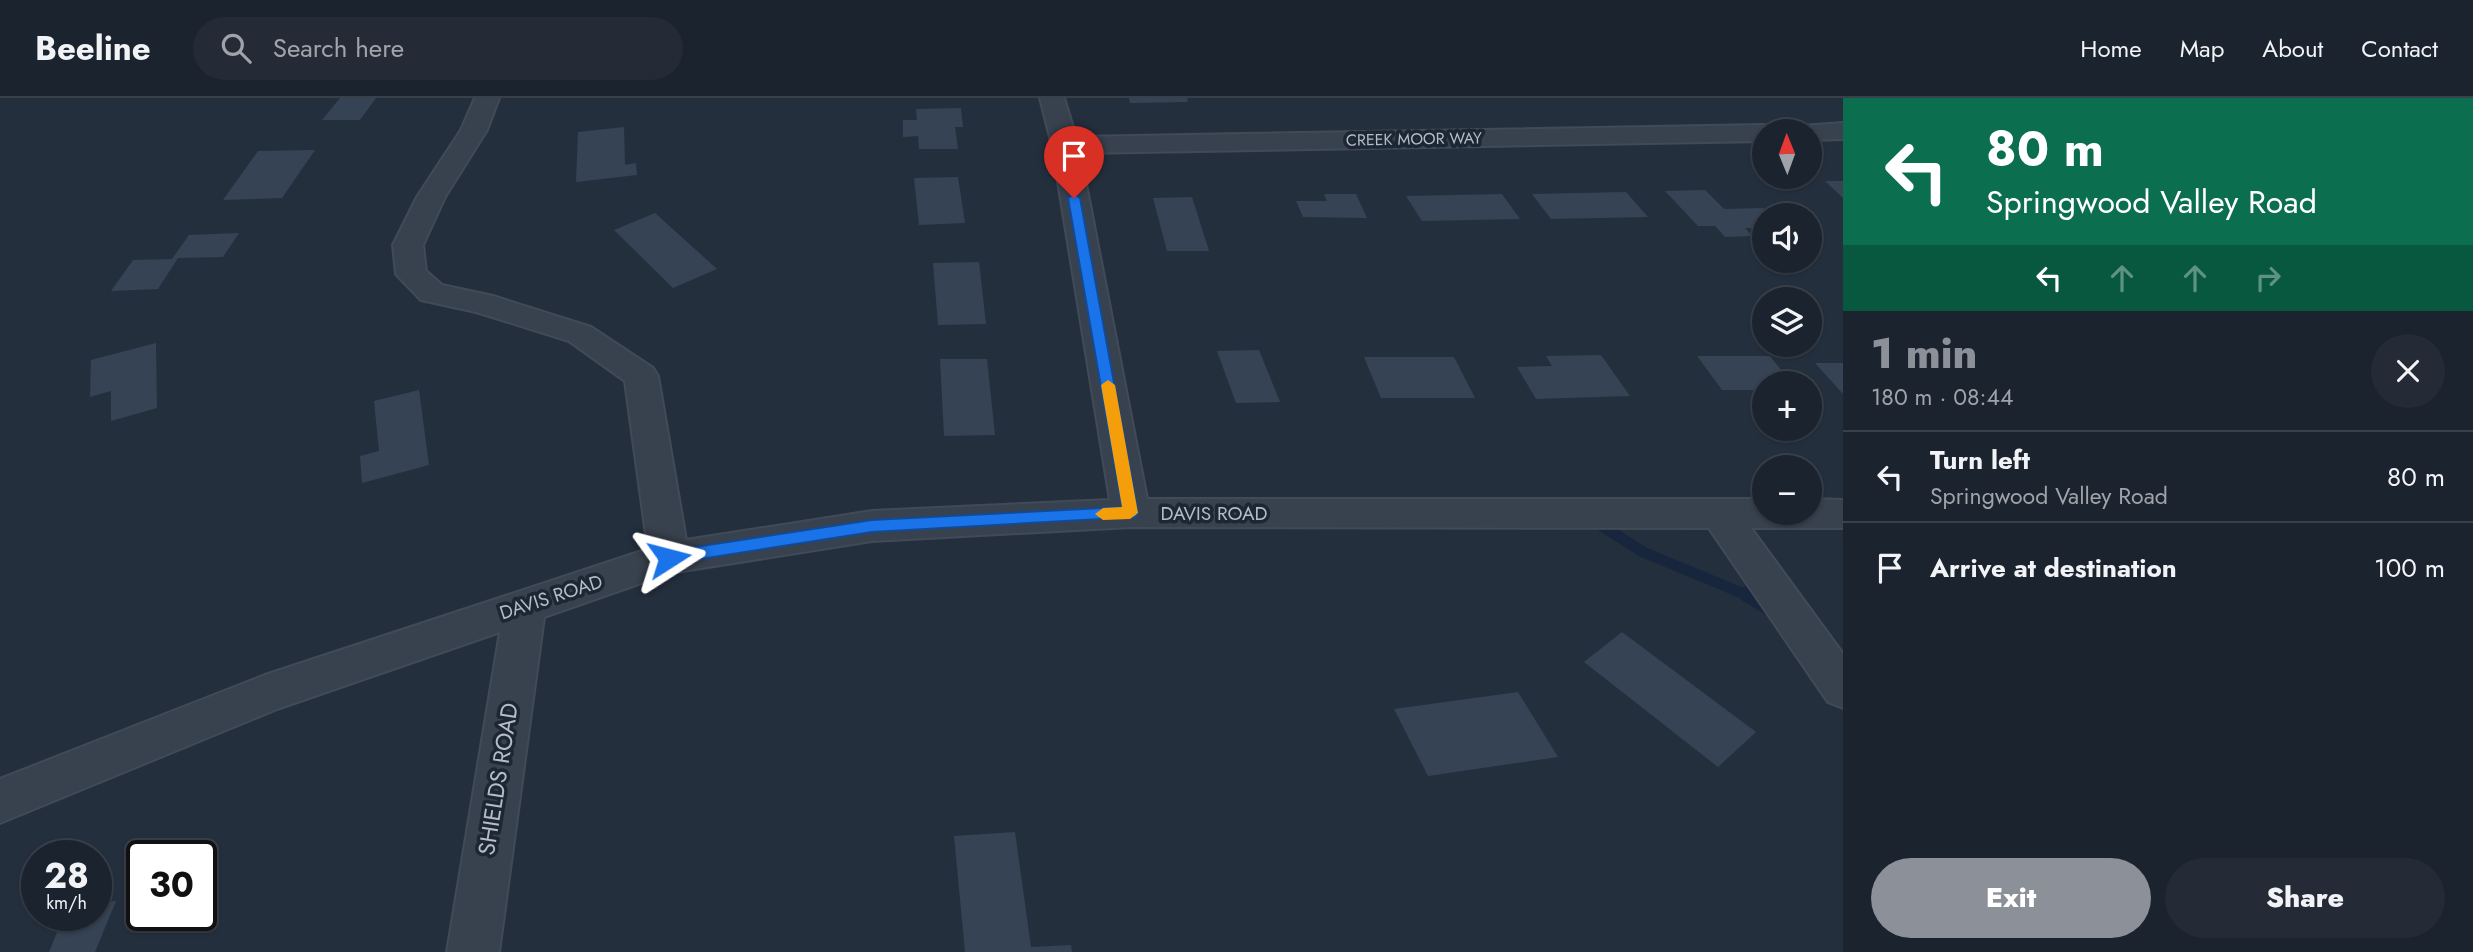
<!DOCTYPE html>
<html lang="en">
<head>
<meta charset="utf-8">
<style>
	body { margin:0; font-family:Jost,sans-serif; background:#242b36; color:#f1f3f6; height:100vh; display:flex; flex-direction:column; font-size:26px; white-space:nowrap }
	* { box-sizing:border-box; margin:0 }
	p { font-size:23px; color:#a0a4aa }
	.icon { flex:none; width:38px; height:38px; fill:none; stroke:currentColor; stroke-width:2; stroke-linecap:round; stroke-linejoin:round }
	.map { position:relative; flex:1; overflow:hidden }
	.side { display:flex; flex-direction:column; background:#1b232e; width:630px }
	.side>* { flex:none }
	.hud { background:#0b6e4f; color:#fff; overflow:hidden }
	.needle { width:46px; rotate:359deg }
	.buttons { position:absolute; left:1752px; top:21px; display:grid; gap:14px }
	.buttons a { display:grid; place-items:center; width:70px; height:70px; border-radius:50%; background:#1b232e; box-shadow:0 2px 5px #0004,0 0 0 2px #39404a; font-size:35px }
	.speed { position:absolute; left:21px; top:742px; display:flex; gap:14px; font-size:35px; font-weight:700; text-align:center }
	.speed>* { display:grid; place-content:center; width:91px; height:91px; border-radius:50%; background:#1b232e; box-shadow:0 2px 5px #0004,0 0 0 2px #39404a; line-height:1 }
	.speed small { font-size:18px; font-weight:400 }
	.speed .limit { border:4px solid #111; border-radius:10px; background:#fff; color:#111 }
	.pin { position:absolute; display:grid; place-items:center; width:60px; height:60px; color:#fff; margin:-72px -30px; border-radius:50% 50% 50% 0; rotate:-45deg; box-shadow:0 0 7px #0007 }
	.pin .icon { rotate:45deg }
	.me { position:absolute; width:77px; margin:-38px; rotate:81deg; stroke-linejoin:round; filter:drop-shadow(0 0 5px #0008) }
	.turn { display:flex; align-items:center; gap:24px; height:147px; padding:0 28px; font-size:32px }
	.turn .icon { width:91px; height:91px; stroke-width:2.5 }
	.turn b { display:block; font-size:49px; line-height:60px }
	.lanes { display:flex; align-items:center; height:66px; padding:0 28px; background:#0003; justify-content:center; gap:35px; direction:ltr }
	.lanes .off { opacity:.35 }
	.round { display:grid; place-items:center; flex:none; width:74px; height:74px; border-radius:37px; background:#242b36 }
	.overview { display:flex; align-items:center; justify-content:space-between; height:119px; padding:0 28px }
	h1 { font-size:42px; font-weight:800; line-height:52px; color:#8c9099 }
	.button { display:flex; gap:14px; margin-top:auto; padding:14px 28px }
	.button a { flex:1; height:80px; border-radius:42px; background:#8c9099; color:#fff; font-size:28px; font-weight:800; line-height:80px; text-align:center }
	.button a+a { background:#242b36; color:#f1f3f6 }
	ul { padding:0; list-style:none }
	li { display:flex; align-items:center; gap:21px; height:91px; padding:0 28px; border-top:2px solid #39404a }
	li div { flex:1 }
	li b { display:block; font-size:26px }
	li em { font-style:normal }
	header { display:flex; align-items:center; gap:42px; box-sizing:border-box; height:98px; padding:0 35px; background:#1b232e; border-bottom:2px solid #39404a }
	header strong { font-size:33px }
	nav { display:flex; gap:38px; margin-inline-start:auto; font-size:24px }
	.search { width:490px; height:63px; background:#242b36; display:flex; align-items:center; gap:18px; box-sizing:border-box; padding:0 24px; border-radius:38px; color:#a0a4aa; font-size:26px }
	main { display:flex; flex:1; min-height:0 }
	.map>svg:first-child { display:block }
</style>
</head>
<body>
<header>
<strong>Beeline</strong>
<div class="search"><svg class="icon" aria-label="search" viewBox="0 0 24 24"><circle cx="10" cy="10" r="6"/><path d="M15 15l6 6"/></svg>Search here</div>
<nav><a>Home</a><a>Map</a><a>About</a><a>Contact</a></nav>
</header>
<main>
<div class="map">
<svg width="1843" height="854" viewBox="0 0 1843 854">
	<rect width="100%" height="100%" fill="#242f3e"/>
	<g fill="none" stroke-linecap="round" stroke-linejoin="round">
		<!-- stream-far1 -->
		<path stroke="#17263c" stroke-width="11" d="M 1591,421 L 1643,454 L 1749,498"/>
		<!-- stream -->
		<path stroke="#17263c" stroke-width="15" d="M 1746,496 L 1774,513"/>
	</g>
	<!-- building -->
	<g fill="#364354">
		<path d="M 340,0 L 376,0 L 360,22 L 322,22 Z"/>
		<path d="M 1129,0 L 1187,0 L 1188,4 L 1130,5 Z"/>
		<path d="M 961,10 L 963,29 L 955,29 L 958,51 L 919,51 L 918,38 L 903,39 L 903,22 L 917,22 L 916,11 Z"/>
		<path d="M 624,29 L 625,67 L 636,65 L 637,77 L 576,84 L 578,34 Z"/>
		<path d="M 315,52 L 282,100 L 223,102 L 258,53 Z"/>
		<path d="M 958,79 L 965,125 L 919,127 L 914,80 Z"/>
		<path d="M 1825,83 L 1843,83 L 1843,100 Z"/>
		<path d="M 1705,92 L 1724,111 L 1763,110 L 1770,117 L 1764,117 L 1764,130 L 1745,130 L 1752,138 L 1725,139 L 1715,128 L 1698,128 L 1665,93 Z"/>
		<path d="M 1626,94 L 1648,119 L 1551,121 L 1532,96 Z"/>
		<path d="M 1324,96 L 1356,96 L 1367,120 L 1303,119 L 1296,103 L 1327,103 Z"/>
		<path d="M 1502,96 L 1520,121 L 1422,123 L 1406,98 Z"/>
		<path d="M 1192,99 L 1209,153 L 1167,153 L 1153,100 Z"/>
		<path d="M 655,115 L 717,171 L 673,190 L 614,132 Z"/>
		<path d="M 239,135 L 223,159 L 178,160 L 158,191 L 111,193 L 133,162 L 172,161 L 189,137 Z"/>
		<path d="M 979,164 L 986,226 L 938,227 L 933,165 Z"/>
		<path d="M 156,245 L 157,310 L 111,323 L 111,293 L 90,299 L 91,262 Z"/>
		<path d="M 1259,252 L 1280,304 L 1236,305 L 1217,253 Z"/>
		<path d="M 1601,257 L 1630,298 L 1536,301 L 1517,269 L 1552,268 L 1546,258 Z"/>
		<path d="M 1697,258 L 1770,258 L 1791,285 L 1764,285 L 1764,292 L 1722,292 Z"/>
		<path d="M 1364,259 L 1454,259 L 1475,300 L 1381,300 Z"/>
		<path d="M 940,261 L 987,261 L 995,337 L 944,338 Z"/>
		<path d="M 1815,265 L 1843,265 L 1843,296 Z"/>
		<path d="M 419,292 L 429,367 L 362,385 L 360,358 L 379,353 L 374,303 Z"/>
		<path d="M 1622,534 L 1756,634 L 1718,669 L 1584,564 Z"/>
		<path d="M 1518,594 L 1558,659 L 1428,678 L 1394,611 Z"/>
		<path d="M 1015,734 L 1031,849 L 1071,847 L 1072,854 L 965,854 L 954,738 Z"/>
		<path d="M 116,803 L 95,854 L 49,854 L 64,817 L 96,817 L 96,805 Z"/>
	</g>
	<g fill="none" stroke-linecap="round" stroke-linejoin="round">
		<!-- street casing -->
		<g stroke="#414a57" stroke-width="4">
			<g id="street">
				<path d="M 475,0 L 499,0 L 487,32 L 445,99 L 423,147 L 426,173 L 442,187 L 493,198 L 591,229 L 653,270 L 658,278 L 686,442 L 872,413 L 1110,402 L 1052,47 L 1040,0 L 1064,0 L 1076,39 L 1764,27 L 1773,29 L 1776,33 L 1764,33 L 1764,43 L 1080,55 L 1147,401 L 1764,401 L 1764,415 L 1810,415 L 1810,401 L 1843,402 L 1843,430 L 1751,430 L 1843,556 L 1843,610 L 1828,604 L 1709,430 L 1131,429 L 872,443 L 670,475 L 544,519 L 499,854 L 447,854 L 500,534 L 277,611 L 0,725 L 0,681 L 265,577 L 648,451 L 625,283 L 569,243 L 476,214 L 421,202 L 396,176 L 393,147 L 417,99 L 461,32 Z"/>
				<path d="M 1843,25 L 1843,41 L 1810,42 L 1810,33 L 1798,33 L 1801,28 Z"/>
			</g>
		</g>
		<!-- street -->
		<use href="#street" fill="#38414e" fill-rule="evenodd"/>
	</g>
	<!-- route -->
	<path fill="#1a73e8" stroke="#114b97" stroke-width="2" d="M 1074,96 L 1080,100 L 1138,415 L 1136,419 L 872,434 L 669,466 L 663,464 L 661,460 L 669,453 L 872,422 L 1122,409 L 1068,100 Z"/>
	<!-- slow -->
	<path fill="#f59e0b" d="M 1108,282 L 1115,287 L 1138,415 L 1130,421 L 1103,422 L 1095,416 L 1103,410 L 1122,409 L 1101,287 Z"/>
	<g text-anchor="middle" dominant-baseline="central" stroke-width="7" stroke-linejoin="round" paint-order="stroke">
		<!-- far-street labels -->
		<g font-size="16" fill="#b4bcc9" stroke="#1d2633">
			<text transform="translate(1414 41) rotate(-1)">CREEK MOOR WAY</text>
		</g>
		<!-- street labels -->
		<g font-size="19" fill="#b4bcc9" stroke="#1d2633">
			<text x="1214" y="415">DAVIS ROAD</text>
			<text transform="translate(551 499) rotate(-18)">DAVIS ROAD</text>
		</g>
		<!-- near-street labels -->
		<g font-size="23" fill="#b4bcc9" stroke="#1d2633">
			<text transform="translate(498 681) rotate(-81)">SHIELDS ROAD</text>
		</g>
	</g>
</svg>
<div class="buttons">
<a><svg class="needle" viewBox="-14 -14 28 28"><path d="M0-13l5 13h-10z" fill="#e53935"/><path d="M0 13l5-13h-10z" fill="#a0a4aa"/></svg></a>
<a><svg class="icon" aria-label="sound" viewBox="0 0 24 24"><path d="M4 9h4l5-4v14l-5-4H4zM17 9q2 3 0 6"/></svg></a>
<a><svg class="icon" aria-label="layers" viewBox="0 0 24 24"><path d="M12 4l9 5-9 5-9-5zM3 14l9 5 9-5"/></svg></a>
<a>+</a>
<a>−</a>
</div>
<div class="speed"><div>28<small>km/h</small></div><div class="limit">30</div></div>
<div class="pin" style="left:1074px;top:100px;background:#d93025"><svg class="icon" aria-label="arrive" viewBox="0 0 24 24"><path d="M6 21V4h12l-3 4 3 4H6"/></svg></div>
<svg class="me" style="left:669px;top:460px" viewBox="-20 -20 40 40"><path d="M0-17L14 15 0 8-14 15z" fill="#1a73e8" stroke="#fff" stroke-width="4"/></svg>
</div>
<section class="side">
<div class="hud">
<div class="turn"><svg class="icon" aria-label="left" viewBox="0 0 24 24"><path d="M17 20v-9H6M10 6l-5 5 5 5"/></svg><div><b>80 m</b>Springwood Valley Road</div></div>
<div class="lanes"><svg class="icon" aria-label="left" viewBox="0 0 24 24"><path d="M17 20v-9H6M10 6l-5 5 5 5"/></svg><svg class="icon off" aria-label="ahead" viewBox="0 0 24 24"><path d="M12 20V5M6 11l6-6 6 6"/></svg><svg class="icon off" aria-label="ahead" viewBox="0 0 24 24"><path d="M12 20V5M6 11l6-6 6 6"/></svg><svg class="icon off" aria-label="right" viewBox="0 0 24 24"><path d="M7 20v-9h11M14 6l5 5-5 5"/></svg></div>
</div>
<div class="overview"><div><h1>1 min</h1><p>180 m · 08:44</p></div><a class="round"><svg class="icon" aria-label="close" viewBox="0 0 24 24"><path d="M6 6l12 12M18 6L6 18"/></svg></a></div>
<ul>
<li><svg class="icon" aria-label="left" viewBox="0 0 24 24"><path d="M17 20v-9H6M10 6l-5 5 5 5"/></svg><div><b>Turn left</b><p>Springwood Valley Road</p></div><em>80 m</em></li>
<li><svg class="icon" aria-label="arrive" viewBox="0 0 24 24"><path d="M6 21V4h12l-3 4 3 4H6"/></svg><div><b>Arrive at destination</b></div><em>100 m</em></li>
</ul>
<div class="button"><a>Exit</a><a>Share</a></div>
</section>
</main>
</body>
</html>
